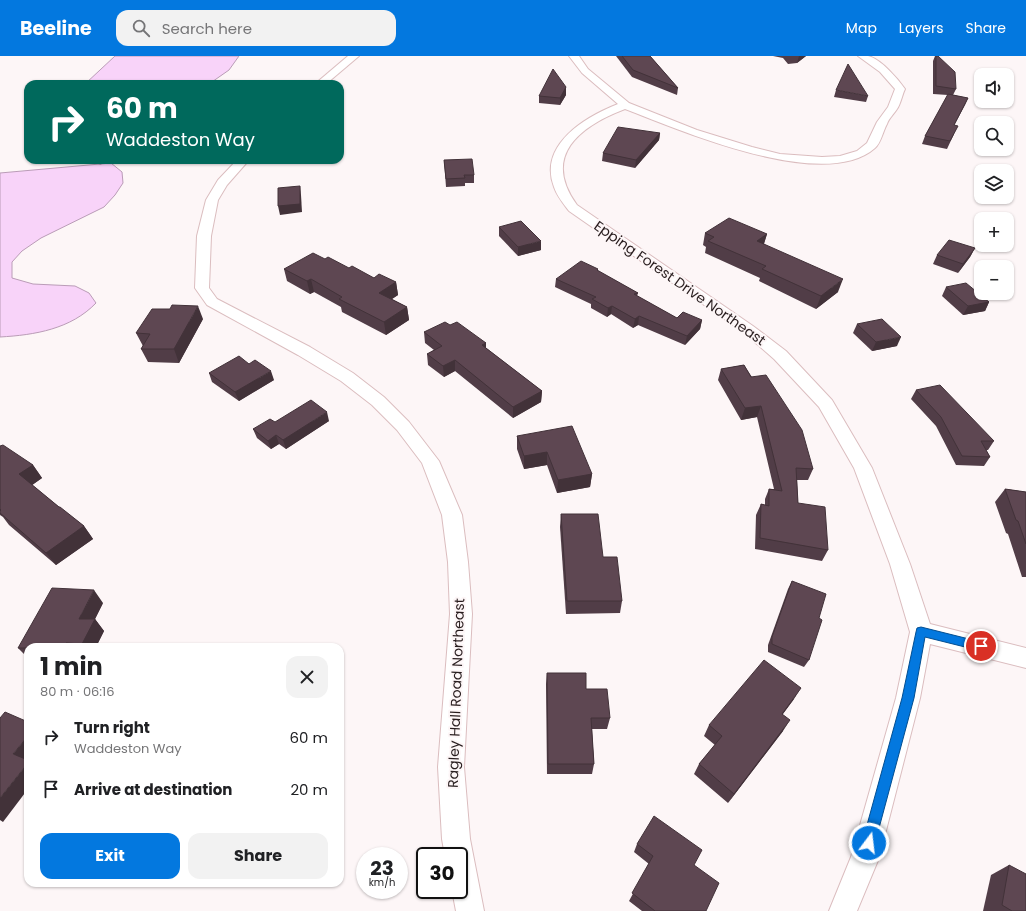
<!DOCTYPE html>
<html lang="en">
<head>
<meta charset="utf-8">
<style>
	body { margin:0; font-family:Poppins,sans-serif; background:#f2f2f2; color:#202124; height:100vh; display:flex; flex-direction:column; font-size:15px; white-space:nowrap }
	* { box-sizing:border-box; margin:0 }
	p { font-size:13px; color:#757577 }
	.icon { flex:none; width:22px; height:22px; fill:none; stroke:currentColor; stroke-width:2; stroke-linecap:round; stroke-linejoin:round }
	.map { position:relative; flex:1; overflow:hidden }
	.details { position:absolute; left:24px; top:587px; width:320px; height:244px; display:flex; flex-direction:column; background:#fff; border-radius:12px; box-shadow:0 1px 3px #0004 }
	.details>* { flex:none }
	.banner { position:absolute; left:24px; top:24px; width:320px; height:84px; border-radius:12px; box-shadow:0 1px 3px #0004; background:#00695c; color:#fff; overflow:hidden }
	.buttons { position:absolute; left:974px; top:12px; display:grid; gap:8px }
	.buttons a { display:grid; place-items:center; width:40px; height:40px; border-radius:8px; background:#fff; box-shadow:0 1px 3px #0004; font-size:20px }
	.speed { position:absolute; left:356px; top:791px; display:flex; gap:8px; font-size:20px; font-weight:700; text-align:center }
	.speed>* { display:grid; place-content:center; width:52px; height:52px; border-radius:50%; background:#fff; box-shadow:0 1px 3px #0004; line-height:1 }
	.speed small { font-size:10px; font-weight:400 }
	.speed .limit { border:2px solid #111; border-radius:6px; background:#fff; color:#111 }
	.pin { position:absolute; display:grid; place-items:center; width:34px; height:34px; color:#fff; margin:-17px; border:2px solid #fff; border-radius:50%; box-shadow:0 1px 4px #0007 }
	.me { position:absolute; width:44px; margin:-22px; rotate:15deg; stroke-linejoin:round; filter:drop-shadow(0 0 3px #0008) }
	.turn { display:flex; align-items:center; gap:14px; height:84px; padding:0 16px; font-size:18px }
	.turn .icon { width:52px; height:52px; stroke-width:2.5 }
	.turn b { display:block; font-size:28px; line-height:34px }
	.round { display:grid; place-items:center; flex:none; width:42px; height:42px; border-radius:12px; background:#f2f2f2 }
	.overview { display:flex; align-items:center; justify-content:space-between; height:68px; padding:0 16px }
	h1 { font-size:24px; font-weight:700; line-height:30px }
	.cta { display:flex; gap:8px; margin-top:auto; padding:8px 16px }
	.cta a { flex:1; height:46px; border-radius:12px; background:#0378df; color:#fff; font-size:16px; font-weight:700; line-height:46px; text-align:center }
	.cta a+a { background:#f2f2f2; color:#202124 }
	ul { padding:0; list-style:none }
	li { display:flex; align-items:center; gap:12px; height:52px; padding:0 16px }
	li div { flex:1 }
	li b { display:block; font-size:15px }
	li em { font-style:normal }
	header { display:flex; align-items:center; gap:24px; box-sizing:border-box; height:56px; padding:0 20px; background:#0378df; color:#fff }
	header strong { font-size:19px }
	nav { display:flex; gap:22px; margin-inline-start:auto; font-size:14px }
	.search { width:280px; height:36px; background:#f2f2f2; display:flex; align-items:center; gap:10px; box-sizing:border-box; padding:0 14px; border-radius:12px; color:#757577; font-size:15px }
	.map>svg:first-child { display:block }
</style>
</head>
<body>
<header>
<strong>Beeline</strong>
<div class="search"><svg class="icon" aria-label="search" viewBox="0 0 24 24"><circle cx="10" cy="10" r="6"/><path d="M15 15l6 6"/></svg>Search here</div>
<nav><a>Map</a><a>Layers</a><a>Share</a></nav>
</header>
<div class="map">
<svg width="1026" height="855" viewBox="0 0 1026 855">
	<rect width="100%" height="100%" fill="#fdf6f7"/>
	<!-- water -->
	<g fill="#f8d3f9" stroke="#ba9cb7">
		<path d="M 115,0 L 239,0 L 229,14 L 209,28 L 85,28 Z"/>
		<path d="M 111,107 L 122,116 L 123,127 L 115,139 L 104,151 L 41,182 L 22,195 L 12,206 L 12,222 L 33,228 L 75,230 L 89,237 L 96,247 C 71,273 35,279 0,281 L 0,117 Z"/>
	</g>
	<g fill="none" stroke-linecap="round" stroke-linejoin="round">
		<!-- stream -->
		<path fill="#ba9cb7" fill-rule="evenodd" d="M 100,104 L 104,104 L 101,109 L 100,109 L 98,108 Z"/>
		<!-- street casing -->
		<g stroke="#dbbdbf" stroke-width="2">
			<g id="street">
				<path d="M 348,0 L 359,0 L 326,28 L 315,28 Z"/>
				<path d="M 569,0 L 579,0 L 588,13 L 629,47 L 697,74 L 752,91 L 780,98 L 822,101 L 840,100 L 857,95 L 867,87 L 877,66 L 888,51 L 895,33 L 880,16 L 858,0 C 862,0 865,0 868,0 C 881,3 898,23 905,33 C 902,39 901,47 897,53 C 894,58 889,62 887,68 C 883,75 881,87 875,92 C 824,137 680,74 625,53 C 580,70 541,100 577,149 L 753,270 L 786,295 L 832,344 L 872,412 L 910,508 L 930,568 L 1026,592 L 1026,612 L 930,588 L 920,642 L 879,802 L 857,855 L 829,855 L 851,801 L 896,642 L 910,576 L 890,508 L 854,412 L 819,351 L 774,303 L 743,276 L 569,155 C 563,147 557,140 554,131 C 538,89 585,61 618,48 L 582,17 Z"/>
				<path d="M 237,104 L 249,104 L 227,129 L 218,144 L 211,180 L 209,232 L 217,243 L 310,291 L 353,317 L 384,341 L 409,366 L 439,405 L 462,459 L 468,506 L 472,558 L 464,711 L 470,783 L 484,855 L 456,855 L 452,834 L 459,834 L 459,800 L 445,800 L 442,783 L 438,711 L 450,558 L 448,506 L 442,459 L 422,407 L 397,374 L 372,349 L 341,325 L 298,299 L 207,249 L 195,232 L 197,180 L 206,144 L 218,124 Z"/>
			</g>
		</g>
		<!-- street -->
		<use href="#street" fill="#fff" fill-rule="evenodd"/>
	</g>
	<!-- wall -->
	<g fill="#513d47">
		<path d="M 616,0 L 650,0 L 678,32 L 677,39 L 632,21 Z"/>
		<path d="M 773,0 L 806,0 L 797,7 L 788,8 L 783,2 Z"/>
		<path d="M 935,0 L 938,0 L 956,33 L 953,39 L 968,42 L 954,69 L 954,78 L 947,93 L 922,88 L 925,80 L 948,39 L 933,38 L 933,5 Z"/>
		<path d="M 566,31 L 566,39 L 560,49 L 539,47 L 539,40 Z"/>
		<path d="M 836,34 L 868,40 L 866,46 L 834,41 Z"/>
		<path d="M 660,77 L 659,84 L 635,112 L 602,105 L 603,97 Z"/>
		<path d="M 444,104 L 474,119 L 474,127 L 465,127 L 465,130 L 446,131 Z"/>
		<path d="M 499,171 L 541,194 L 518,200 L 499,180 Z"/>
		<path d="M 705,177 L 767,178 L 764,188 L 838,236 L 816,253 L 759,225 L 760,222 L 705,197 L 706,191 L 703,189 Z"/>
		<path d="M 975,192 L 970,201 L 958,217 L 933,208 L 937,199 Z"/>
		<path d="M 325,203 L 374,222 L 396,226 L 398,239 L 392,243 L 407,251 L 409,264 L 386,279 L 342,256 L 341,251 L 314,236 L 310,238 L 287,225 L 284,213 Z"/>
		<path d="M 598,213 L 598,215 L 638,237 L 637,240 L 677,262 L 702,264 L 700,273 L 685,289 L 638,269 L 633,272 L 611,258 L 607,261 L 591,252 L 591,248 L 555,231 L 556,223 Z"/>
		<path d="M 946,231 L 989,246 L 985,255 L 963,259 L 942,240 Z"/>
		<path d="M 203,263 L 179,307 L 148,306 L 141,293 L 143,290 L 136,277 Z"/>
		<path d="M 857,268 L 897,290 L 872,295 L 853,277 Z"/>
		<path d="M 450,269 L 486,287 L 486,292 L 542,335 L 541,346 L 513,362 L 455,315 L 444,321 L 428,309 L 427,298 L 434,294 L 425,287 L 424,276 Z"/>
		<path d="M 744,309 L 813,413 L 808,424 L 797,424 L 798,447 L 828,494 L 822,505 L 755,493 L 756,459 L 761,448 L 765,449 L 765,443 L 769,433 L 774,433 L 757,361 L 741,364 L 718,324 L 721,313 Z"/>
		<path d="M 209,317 L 274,324 L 239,345 L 212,326 Z"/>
		<path d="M 916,334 L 994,385 L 988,394 L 986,394 L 990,401 L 984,410 L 956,409 L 936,370 L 911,343 Z"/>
		<path d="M 329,365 L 286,393 L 279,388 L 271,393 L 257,382 L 253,373 L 275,366 Z"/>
		<path d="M 517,380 L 592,418 L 590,431 L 557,437 L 547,409 L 524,413 L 517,393 Z"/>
		<path d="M 0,390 L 33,409 L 42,422 L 32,429 L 59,451 L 84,470 L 93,483 L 56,509 L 9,469 L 3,461 L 0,459 Z"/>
		<path d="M 1005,433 L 1026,436 L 1026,521 L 1022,521 L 1008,478 L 1006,477 L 995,446 Z"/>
		<path d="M 561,458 L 603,501 L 622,545 L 620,557 L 566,558 L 560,471 Z"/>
		<path d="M 792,525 L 819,562 L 809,604 L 804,611 L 768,596 L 768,589 L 788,533 Z"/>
		<path d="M 103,547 L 95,563 L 104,575 L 96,591 L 28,591 L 28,602 L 18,592 Z"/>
		<path d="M 547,617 L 586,633 L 610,662 L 607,673 L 592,673 L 594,708 L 592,718 L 547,718 L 546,628 Z"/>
		<path d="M 794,643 L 783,658 L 783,675 L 728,747 L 694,718 L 699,708 L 715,689 L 704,680 L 709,669 Z"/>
		<path d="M 637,788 L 694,809 L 706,855 L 642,855 L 629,845 L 649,808 L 634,796 Z"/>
		<path d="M 1009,809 L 1026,855 L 983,855 L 991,819 Z"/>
	</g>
	<!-- shaded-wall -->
	<g fill="#423239">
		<path d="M 799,0 L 806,0 L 797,7 Z"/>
		<path d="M 566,31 L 566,39 L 560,49 L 560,42 Z"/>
		<path d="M 968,42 L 965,49 L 950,77 L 954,69 Z"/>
		<path d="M 660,77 L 659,84 L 635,112 L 636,104 Z"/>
		<path d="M 300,130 L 301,139 L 302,156 L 280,159 L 278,150 Z"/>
		<path d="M 767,178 L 763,190 L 757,185 Z"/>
		<path d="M 541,185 L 541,194 L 518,200 L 518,191 Z"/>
		<path d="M 975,192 L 970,201 L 958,217 L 963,208 Z"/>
		<path d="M 311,223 L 314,236 L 310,238 L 307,225 Z"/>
		<path d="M 843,223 L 838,236 L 816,253 L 821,240 Z"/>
		<path d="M 396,226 L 398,239 L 381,250 L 379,237 Z"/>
		<path d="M 989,246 L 985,255 L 963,259 L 968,250 Z"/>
		<path d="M 198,250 L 203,263 L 179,307 L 174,293 Z"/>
		<path d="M 612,250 L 611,258 L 607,261 L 608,252 Z"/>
		<path d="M 407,251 L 409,264 L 386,279 L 384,266 Z"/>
		<path d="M 639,260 L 638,269 L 633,272 L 635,263 Z"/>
		<path d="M 702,264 L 700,273 L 685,289 L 687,280 Z"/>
		<path d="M 901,281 L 897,290 L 872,295 L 876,286 Z"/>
		<path d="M 486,287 L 486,298 L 482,289 Z"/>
		<path d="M 455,304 L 455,315 L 444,321 L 443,310 Z"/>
		<path d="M 271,315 L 274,324 L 239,345 L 235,336 Z"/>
		<path d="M 542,335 L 541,346 L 513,362 L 513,351 Z"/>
		<path d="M 761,350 L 757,361 L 741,364 L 745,352 Z"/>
		<path d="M 327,356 L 329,365 L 286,393 L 283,384 Z"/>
		<path d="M 276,379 L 279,388 L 271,393 L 268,385 Z"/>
		<path d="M 547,396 L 547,409 L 524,413 L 524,400 Z"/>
		<path d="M 33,409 L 42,422 L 28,432 L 19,418 Z"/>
		<path d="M 592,418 L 590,431 L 557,437 L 558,424 Z"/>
		<path d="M 84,470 L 93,483 L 56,509 L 46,497 Z"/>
		<path d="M 94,534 L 103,547 L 95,563 L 104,575 L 96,591 L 85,591 L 82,588 L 79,563 Z"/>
		<path d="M 66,587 L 69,591 L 63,591 Z"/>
		<path d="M 801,632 L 794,643 L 775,668 L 782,658 Z"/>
		<path d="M 790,664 L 783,675 L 728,747 L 734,738 Z"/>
		<path d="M 28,680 L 28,706 L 13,698 Z"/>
		<path d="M 28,707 L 28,733 L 3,766 L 0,764 L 0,742 Z"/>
	</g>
	<!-- building -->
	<g fill="#5e4752" stroke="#423239">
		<path d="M 622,0 L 650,0 L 678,32 L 633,14 Z"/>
		<path d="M 936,0 L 938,0 L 955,16 L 956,33 L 936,30 Z"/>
		<path d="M 848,8 L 868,40 L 836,34 Z"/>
		<path d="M 553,13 L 566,31 L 560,42 L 539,40 Z"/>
		<path d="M 948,38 L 968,42 L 954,69 L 958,70 L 950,85 L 925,80 Z"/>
		<path d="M 618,71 L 660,77 L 636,104 L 603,97 Z"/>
		<path d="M 472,103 L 474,119 L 464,119 L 465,122 L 446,123 L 444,104 Z"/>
		<path d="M 300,130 L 300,148 L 278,150 L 278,132 Z"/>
		<path d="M 729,162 L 767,178 L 757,185 L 843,223 L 821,240 L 762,213 L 766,210 L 708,185 L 714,181 L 705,177 Z"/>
		<path d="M 521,165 L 541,185 L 518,191 L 499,171 Z"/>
		<path d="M 949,184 L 975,192 L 963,208 L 937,199 Z"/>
		<path d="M 313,197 L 325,203 L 328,201 L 349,212 L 352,210 L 374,222 L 379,218 L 396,226 L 379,237 L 407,251 L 384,266 L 339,243 L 342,241 L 311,223 L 307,225 L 284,213 Z"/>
		<path d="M 581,205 L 598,213 L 597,214 L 638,237 L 634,238 L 677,262 L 683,256 L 702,264 L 687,280 L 639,260 L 635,263 L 612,250 L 608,252 L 592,243 L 596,241 L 556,223 Z"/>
		<path d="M 966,227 L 989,246 L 968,250 L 946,231 Z"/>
		<path d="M 172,249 L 198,250 L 174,293 L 141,293 L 150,278 L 136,277 L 152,253 L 170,253 Z"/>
		<path d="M 882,263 L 901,281 L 876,286 L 857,268 Z"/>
		<path d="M 445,266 L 450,269 L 457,266 L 486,287 L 482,289 L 542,335 L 513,351 L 455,304 L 443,310 L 427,298 L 442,290 L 424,276 Z"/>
		<path d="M 239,300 L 249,308 L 255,304 L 271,315 L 235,336 L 209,317 Z"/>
		<path d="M 744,309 L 751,321 L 766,319 L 802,374 L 813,413 L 796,412 L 798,447 L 825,451 L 828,494 L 760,482 L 761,448 L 769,450 L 769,433 L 782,435 L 761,350 L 745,352 L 721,313 Z"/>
		<path d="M 940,329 L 994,385 L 981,385 L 990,401 L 962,400 L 941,361 L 916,334 Z"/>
		<path d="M 311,344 L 327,356 L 283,384 L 276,379 L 268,385 L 253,373 L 270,363 L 275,366 Z"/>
		<path d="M 572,370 L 592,418 L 558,424 L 547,396 L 524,400 L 517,380 Z"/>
		<path d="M 3,389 L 33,409 L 19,418 L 59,451 L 60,451 L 84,470 L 46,497 L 0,457 L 0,455 L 1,454 L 0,453 L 0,390 Z"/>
		<path d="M 1005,433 L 1026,436 L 1026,488 L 1018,465 L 1016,464 Z"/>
		<path d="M 561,458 L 598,458 L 603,501 L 617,501 L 622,545 L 567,545 Z"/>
		<path d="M 792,525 L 826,538 L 819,562 L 822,564 L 809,604 L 772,588 L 772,581 Z"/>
		<path d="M 52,532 L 94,534 L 79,563 L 95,563 L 82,588 L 66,587 L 63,591 L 28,591 L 28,592 L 18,592 Z"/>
		<path d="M 764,604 L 801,632 L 782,658 L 790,664 L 734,738 L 699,708 L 722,680 L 709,669 Z"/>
		<path d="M 547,617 L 586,617 L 586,633 L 607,633 L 610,662 L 591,662 L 594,708 L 548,708 Z"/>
		<path d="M 5,656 L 28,666 L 28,680 L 13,698 L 28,704 L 28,707 L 0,742 L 0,662 Z"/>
		<path d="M 654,760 L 702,794 L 694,809 L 719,827 L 706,855 L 655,855 L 632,837 L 653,800 L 637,788 Z"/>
		<path d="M 1009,809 L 1026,818 L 1026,855 L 1012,855 L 1002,849 Z"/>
	</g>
	<!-- route -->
	<path fill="#0378df" stroke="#024e91" d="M 921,571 L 985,587 L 986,590 L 985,594 L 981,595 L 925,581 L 914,642 L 875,787 L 873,792 L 869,794 L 864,792 L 862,787 L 902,642 L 916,576 L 917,572 Z"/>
	<g text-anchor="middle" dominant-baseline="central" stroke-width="4" stroke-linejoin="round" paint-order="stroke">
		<!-- street labels -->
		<g font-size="14" fill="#281d1e" stroke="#fdf6f7">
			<text transform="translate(680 227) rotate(35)">Epping Forest Drive Northeast</text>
			<text transform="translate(456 637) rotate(-88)">Ragley Hall Road Northeast</text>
		</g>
	</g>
</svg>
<div class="buttons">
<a><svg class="icon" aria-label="sound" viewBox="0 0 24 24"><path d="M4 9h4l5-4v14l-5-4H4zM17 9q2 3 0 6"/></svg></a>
<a><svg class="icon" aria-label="search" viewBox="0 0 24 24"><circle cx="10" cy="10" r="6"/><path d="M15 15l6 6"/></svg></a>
<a><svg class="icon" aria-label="layers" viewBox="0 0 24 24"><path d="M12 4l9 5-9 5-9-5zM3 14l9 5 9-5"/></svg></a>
<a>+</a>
<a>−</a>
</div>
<div class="speed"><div>23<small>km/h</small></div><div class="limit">30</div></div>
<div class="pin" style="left:981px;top:590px;background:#d93025"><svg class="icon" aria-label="arrive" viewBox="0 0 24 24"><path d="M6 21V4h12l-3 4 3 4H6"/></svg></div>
<svg class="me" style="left:869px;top:787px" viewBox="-20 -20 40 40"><circle r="17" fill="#0378df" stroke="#fff" stroke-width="3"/><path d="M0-11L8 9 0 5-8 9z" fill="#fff"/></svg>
<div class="banner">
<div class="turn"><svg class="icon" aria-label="right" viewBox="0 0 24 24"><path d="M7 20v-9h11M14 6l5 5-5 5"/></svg><div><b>60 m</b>Waddeston Way</div></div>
</div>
<section class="details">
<div class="overview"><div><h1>1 min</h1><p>80 m · 06:16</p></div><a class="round"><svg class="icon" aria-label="close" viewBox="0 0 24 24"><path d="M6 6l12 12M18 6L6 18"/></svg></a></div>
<ul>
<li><svg class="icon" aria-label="right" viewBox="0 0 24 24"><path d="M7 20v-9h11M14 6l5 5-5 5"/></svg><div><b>Turn right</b><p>Waddeston Way</p></div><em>60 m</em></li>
<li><svg class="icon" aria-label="arrive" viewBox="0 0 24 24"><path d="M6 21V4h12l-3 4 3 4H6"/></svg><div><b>Arrive at destination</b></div><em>20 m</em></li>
</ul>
<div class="cta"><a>Exit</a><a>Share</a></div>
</section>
</div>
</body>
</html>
